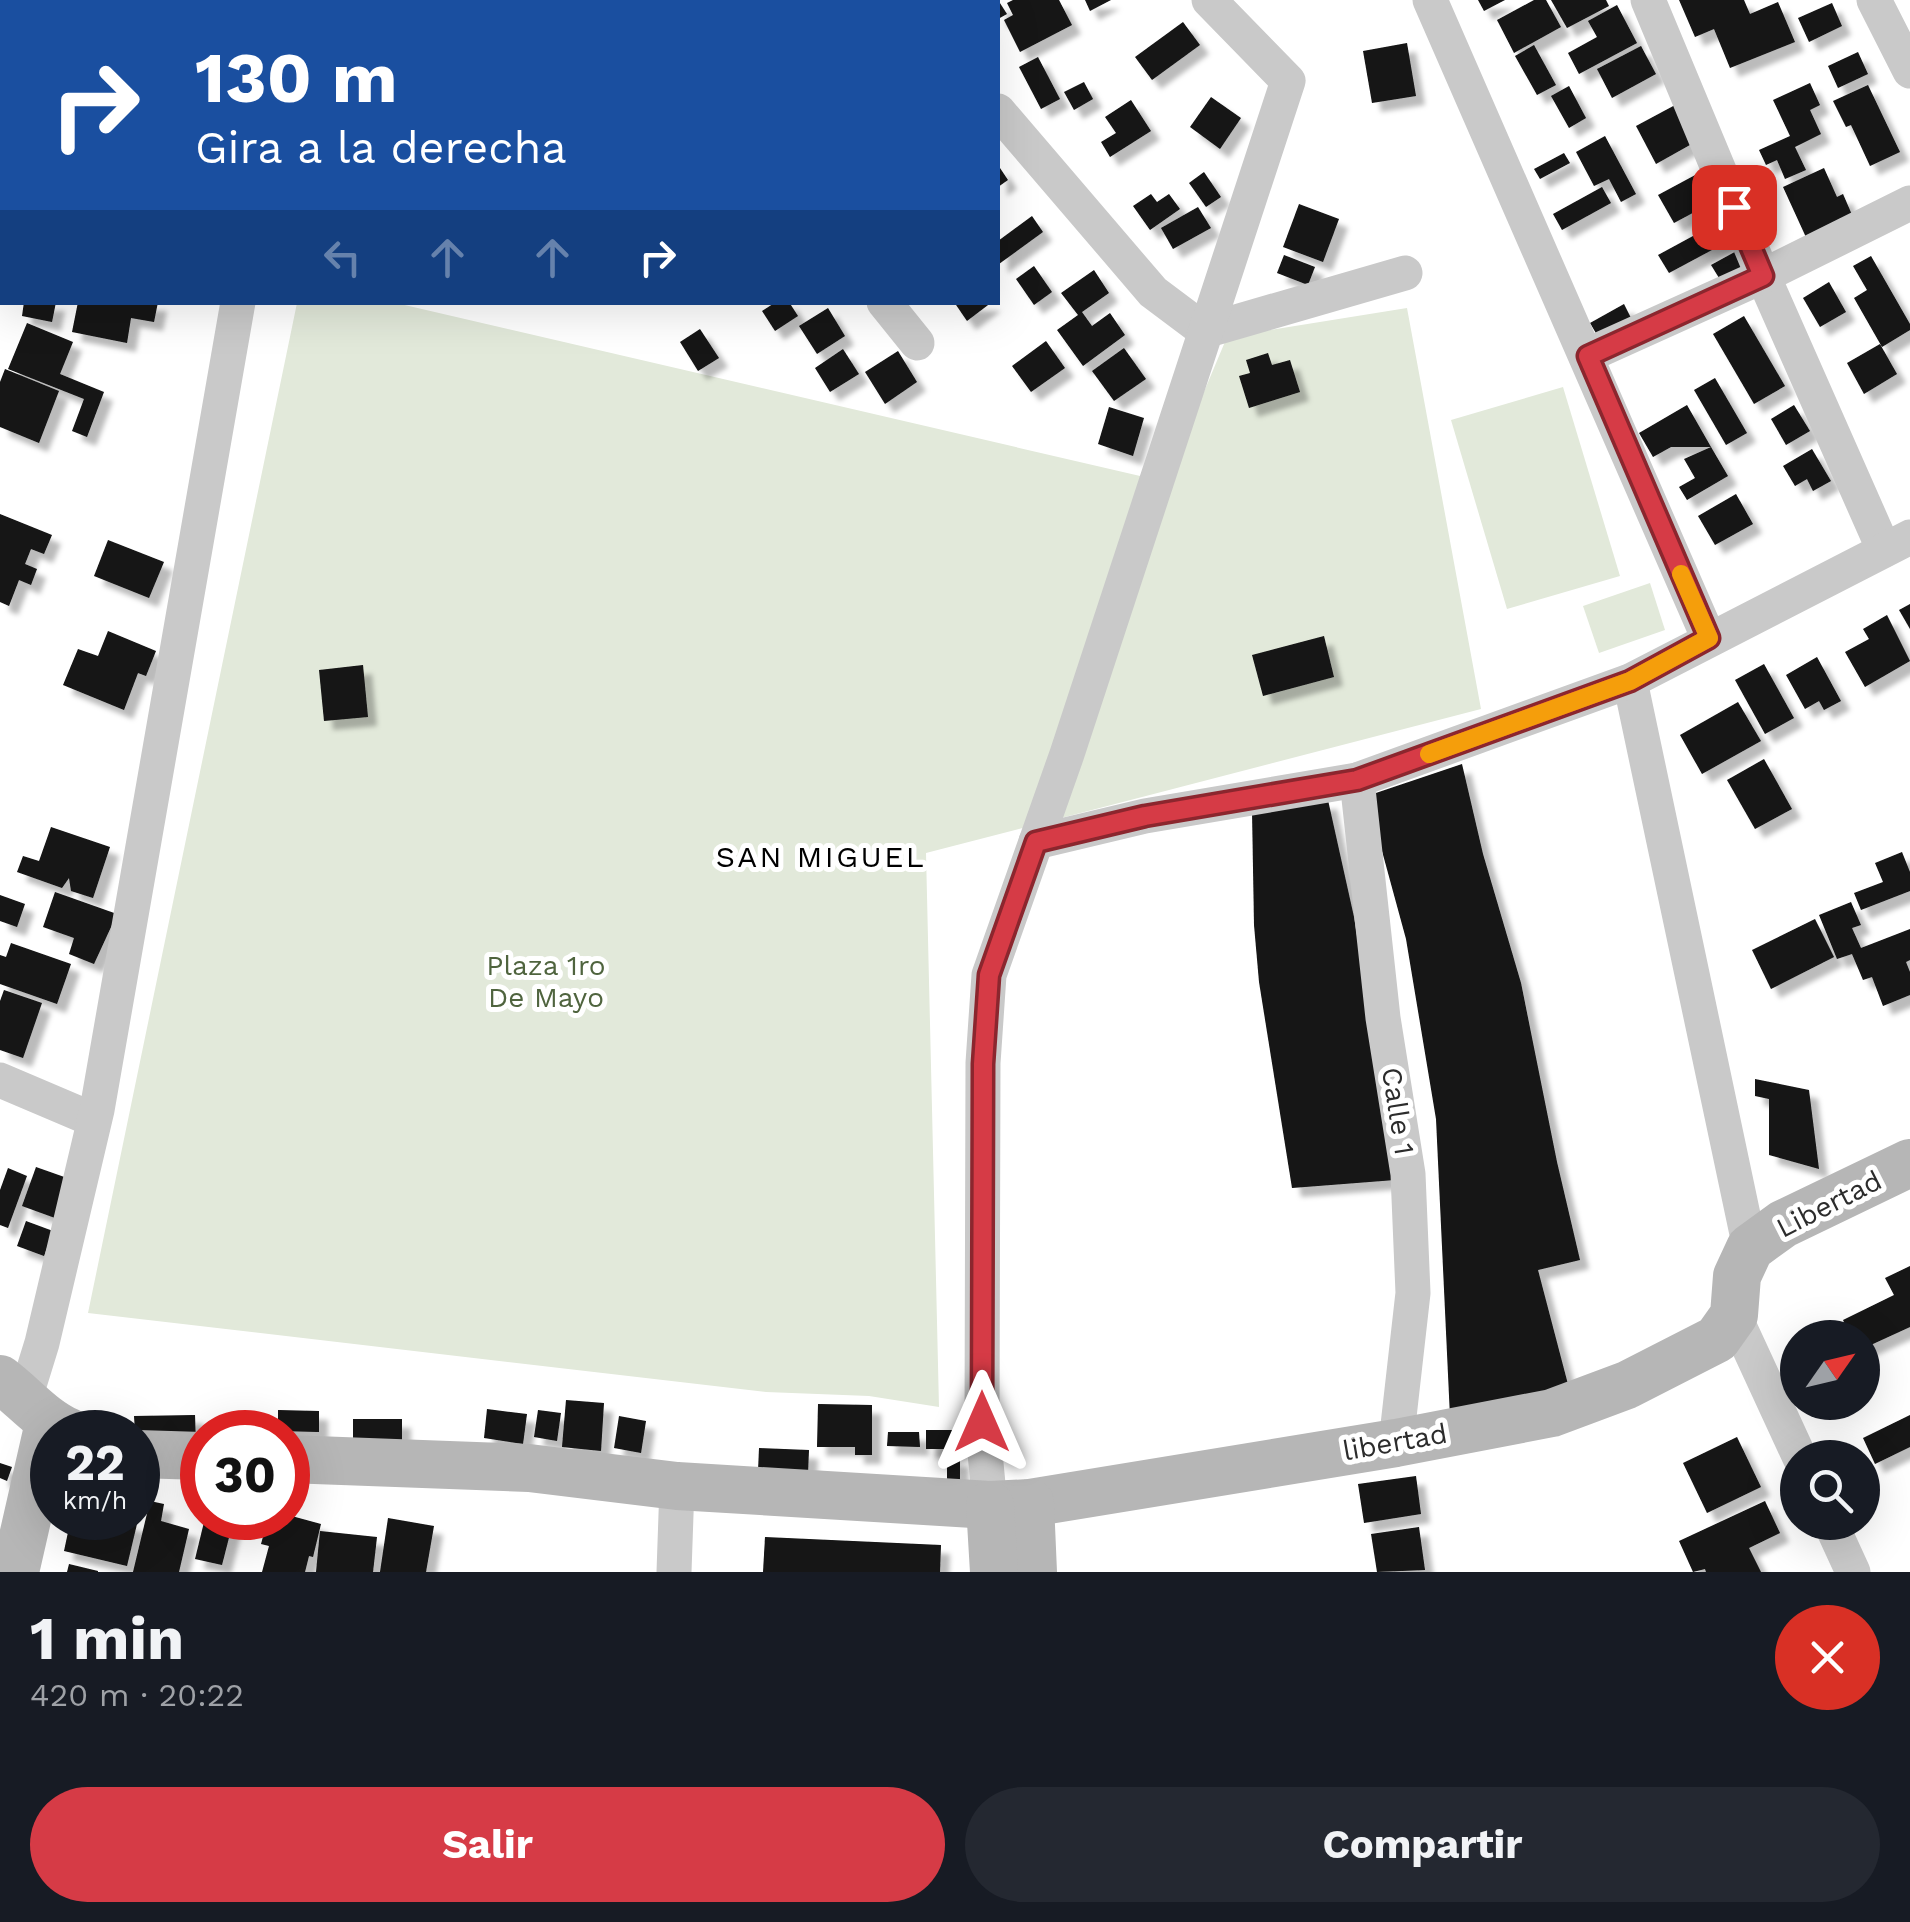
<!DOCTYPE html>
<html lang="es">
<head>
<meta charset="utf-8">
<style>
	body { margin:0; font-family:"Work Sans",sans-serif; background:#242831; color:#f1f3f6; height:100vh; display:flex; flex-direction:column; font-size:38px; white-space:nowrap }
	* { box-sizing:border-box; margin:0 }
	p { font-size:32px; color:#9ea1a6 }
	.icon { flex:none; width:55px; height:55px; fill:none; stroke:currentColor; stroke-width:2; stroke-linecap:round; stroke-linejoin:round }
	.map { position:relative; height:1572px; overflow:hidden }
	.drawer { display:flex; flex-direction:column; background:#171b24; flex:1 }
	.drawer>* { flex:none }
	.guide { position:absolute; left:0px; top:0px; width:1000px; height:305px; box-shadow:0 10px 40px #0002; background:#1a4fa0; color:#fff; overflow:hidden }
	.needle { width:65px; rotate:56deg }
	.controls { position:absolute; left:1780px; top:1320px; display:grid; gap:20px }
	.controls a { display:grid; place-items:center; width:100px; height:100px; border-radius:50%; background:#171b24; box-shadow:0 10px 40px #0002; font-size:50px }
	.speed { position:absolute; left:30px; top:1410px; display:flex; gap:20px; font-size:50px; font-weight:700; text-align:center }
	.speed>* { display:grid; place-content:center; width:130px; height:130px; border-radius:50%; background:#171b24; box-shadow:0 10px 40px #0002; line-height:1 }
	.speed small { font-size:25px; font-weight:400 }
	.speed .limit { border:15px solid #d22; background:#fff; color:#111 }
	.pin { position:absolute; display:grid; place-items:center; width:85px; height:85px; color:#fff; margin:-42px; border-radius:20px; box-shadow:0 5px 15px #0006 }
	.me { position:absolute; width:110px; margin:-55px; rotate:0deg; stroke-linejoin:round; filter:drop-shadow(0 0 8px #0008) }
	.turn { display:flex; align-items:center; gap:35px; height:210px; padding:0 30px; font-size:45px }
	.turn .icon { width:130px; height:130px; stroke-width:2.5 }
	.turn b { display:block; font-size:70px; line-height:85px }
	.lanes { display:flex; align-items:center; height:95px; padding:0 30px; background:#0003; justify-content:center; gap:50px; direction:ltr }
	.lanes .off { opacity:.35 }
	.round { display:grid; place-items:center; flex:none; width:105px; height:105px; border-radius:52px; background:#242831 }
	.headline { display:flex; align-items:center; justify-content:space-between; height:170px; padding:0 30px }
	h1 { font-size:60px; font-weight:700; line-height:75px }
	.button { display:flex; gap:20px; margin-top:auto; padding:20px 30px }
	.button a { flex:1; height:115px; border-radius:60px; background:#d63b46; color:#fff; font-size:40px; font-weight:700; line-height:115px; text-align:center }
	.button a+a { background:#242831; color:#f1f3f6 }
	.map>svg:first-child { display:block }
</style>
</head>
<body>
<div class="map">
<svg width="1910" height="1572" viewBox="0 0 1910 1572">
	<defs>
		<filter id="shadow"><feDropShadow dx="9" dy="9" stdDeviation="2.5" flood-color="#0004"/></filter>
	</defs>
	<rect width="100%" height="100%" fill="#fff"/>
	<!-- green -->
	<g fill="#e2e9da">
		<path d="M 297,303 L 396,303 L 1166,482 L 1227,337 L 1407,308 L 1481,709 L 926,853 L 939,1407 L 869,1396 L 766,1392 L 88,1313 Z"/>
		<path d="M 1563,387 L 1620,576 L 1507,609 L 1451,420 Z"/>
		<path d="M 1650,583 L 1665,630 L 1599,653 L 1583,606 Z"/>
	</g>
	<!-- building -->
	<g fill="#131313" filter="url(#shadow)">
		<path d="M 998,0 L 1007,14 L 998,19 Z"/>
		<path d="M 1013,0 L 1059,0 L 1072,25 L 1020,52 L 1004,20 L 1013,15 L 1007,3 Z"/>
		<path d="M 1085,0 L 1111,0 L 1090,11 Z"/>
		<path d="M 1478,0 L 1505,0 L 1484,11 Z"/>
		<path d="M 1534,0 L 1546,0 L 1561,27 L 1514,53 L 1497,20 Z"/>
		<path d="M 1551,0 L 1606,0 L 1609,6 L 1567,28 Z"/>
		<path d="M 1679,0 L 1744,0 L 1750,14 L 1778,2 L 1795,42 L 1730,68 L 1714,29 L 1695,37 Z"/>
		<path d="M 1832,3 L 1842,26 L 1809,42 L 1798,18 Z"/>
		<path d="M 1617,5 L 1637,43 L 1579,74 L 1568,53 L 1597,37 L 1588,21 Z"/>
		<path d="M 1183,22 L 1200,45 L 1152,80 L 1135,57 Z"/>
		<path d="M 1407,43 L 1416,96 L 1372,103 L 1363,51 Z"/>
		<path d="M 1534,45 L 1556,85 L 1537,95 L 1515,56 Z"/>
		<path d="M 1641,46 L 1656,74 L 1612,98 L 1597,69 Z"/>
		<path d="M 1858,52 L 1868,74 L 1838,88 L 1828,66 Z"/>
		<path d="M 1038,57 L 1060,99 L 1041,109 L 1019,67 Z"/>
		<path d="M 1084,82 L 1093,99 L 1074,110 L 1064,92 Z"/>
		<path d="M 1810,83 L 1820,105 L 1810,110 L 1821,134 L 1795,147 L 1806,170 L 1785,179 L 1777,160 L 1766,165 L 1759,150 L 1790,136 L 1773,100 Z"/>
		<path d="M 1868,85 L 1900,152 L 1870,166 L 1851,125 L 1846,127 L 1833,101 Z"/>
		<path d="M 1569,86 L 1586,118 L 1569,128 L 1551,96 Z"/>
		<path d="M 1211,97 L 1241,118 L 1220,149 L 1190,127 Z"/>
		<path d="M 1131,100 L 1151,131 L 1110,157 L 1101,142 L 1116,133 L 1105,117 Z"/>
		<path d="M 1677,104 L 1697,141 L 1656,164 L 1636,126 Z"/>
		<path d="M 1605,136 L 1636,194 L 1621,202 L 1609,179 L 1594,186 L 1576,152 Z"/>
		<path d="M 1564,153 L 1570,163 L 1540,179 L 1534,169 Z"/>
		<path d="M 998,165 L 1008,180 L 998,187 Z"/>
		<path d="M 1712,166 L 1728,194 L 1674,223 L 1658,195 Z"/>
		<path d="M 1824,168 L 1837,197 L 1843,194 L 1856,224 L 1810,246 L 1783,187 Z"/>
		<path d="M 1204,172 L 1221,197 L 1206,207 L 1189,183 Z"/>
		<path d="M 1602,187 L 1611,203 L 1562,230 L 1553,214 Z"/>
		<path d="M 1151,194 L 1157,202 L 1169,194 L 1180,209 L 1150,230 L 1133,206 Z"/>
		<path d="M 1299,204 L 1339,219 L 1323,262 L 1283,247 Z"/>
		<path d="M 1198,207 L 1211,228 L 1173,249 L 1161,228 Z"/>
		<path d="M 1032,216 L 1043,232 L 999,264 L 998,241 Z"/>
		<path d="M 1728,217 L 1738,236 L 1669,273 L 1658,255 Z"/>
		<path d="M 1742,248 L 1753,269 L 1724,286 L 1711,265 Z"/>
		<path d="M 1284,255 L 1315,267 L 1308,285 L 1277,273 Z"/>
		<path d="M 1871,256 L 1910,324 L 1910,330 L 1882,347 L 1854,298 L 1867,290 L 1853,266 Z"/>
		<path d="M 1034,266 L 1052,292 L 1034,305 L 1016,279 Z"/>
		<path d="M 1094,270 L 1109,293 L 1082,312 L 1092,326 L 1110,313 L 1125,335 L 1083,366 L 1057,330 L 1078,315 L 1061,293 Z"/>
		<path d="M 1829,282 L 1846,312 L 1820,327 L 1803,298 Z"/>
		<path d="M 24,302 L 56,302 L 52,322 L 22,316 Z"/>
		<path d="M 78,302 L 158,302 L 154,322 L 131,318 L 127,343 L 72,332 Z"/>
		<path d="M 776,302 L 789,302 L 798,316 L 775,331 L 762,311 Z"/>
		<path d="M 954,302 L 992,302 L 967,321 Z"/>
		<path d="M 1624,304 L 1637,330 L 1604,347 L 1590,323 Z"/>
		<path d="M 828,308 L 845,336 L 817,354 L 799,326 Z"/>
		<path d="M 1744,316 L 1785,386 L 1754,404 L 1713,334 Z"/>
		<path d="M 27,323 L 73,342 L 60,374 L 104,392 L 87,437 L 72,431 L 84,399 L 8,369 Z"/>
		<path d="M 700,329 L 719,358 L 698,371 L 680,342 Z"/>
		<path d="M 1046,341 L 1065,368 L 1031,392 L 1012,366 Z"/>
		<path d="M 1880,344 L 1897,374 L 1864,394 L 1847,363 Z"/>
		<path d="M 1124,348 L 1146,379 L 1114,401 L 1092,371 Z"/>
		<path d="M 843,349 L 859,374 L 830,392 L 815,368 Z"/>
		<path d="M 898,351 L 917,382 L 885,404 L 865,372 Z"/>
		<path d="M 1268,353 L 1272,365 L 1290,360 L 1300,392 L 1249,408 L 1239,376 L 1250,373 L 1246,360 Z"/>
		<path d="M 5,369 L 59,391 L 39,443 L 0,427 L 0,382 Z"/>
		<path d="M 1715,378 L 1747,433 L 1726,445 L 1694,390 Z"/>
		<path d="M 1687,405 L 1711,447 L 1728,476 L 1687,500 L 1679,487 L 1695,478 L 1684,459 L 1711,447 L 1671,447 L 1653,457 L 1639,433 Z"/>
		<path d="M 1794,405 L 1810,431 L 1786,445 L 1771,419 Z"/>
		<path d="M 1109,407 L 1144,418 L 1133,456 L 1098,444 Z"/>
		<path d="M 1812,449 L 1831,481 L 1813,491 L 1807,479 L 1795,486 L 1783,466 Z"/>
		<path d="M 1736,494 L 1753,524 L 1715,545 L 1698,516 Z"/>
		<path d="M 0,514 L 52,535 L 44,554 L 31,549 L 25,564 L 37,569 L 31,585 L 19,580 L 9,606 L 0,602 Z"/>
		<path d="M 108,540 L 164,562 L 149,598 L 94,576 Z"/>
		<path d="M 1910,604 L 1910,629 L 1899,610 Z"/>
		<path d="M 1887,615 L 1910,661 L 1865,687 L 1845,652 L 1869,639 L 1863,629 Z"/>
		<path d="M 108,631 L 156,651 L 146,676 L 138,673 L 124,710 L 63,685 L 78,649 L 98,656 Z"/>
		<path d="M 1324,636 L 1334,677 L 1263,696 L 1252,655 Z"/>
		<path d="M 1817,657 L 1841,701 L 1824,710 L 1819,701 L 1805,709 L 1786,675 Z"/>
		<path d="M 1764,664 L 1794,718 L 1765,734 L 1735,680 Z"/>
		<path d="M 363,665 L 368,717 L 324,721 L 319,670 Z"/>
		<path d="M 1738,702 L 1761,741 L 1702,774 L 1680,735 Z"/>
		<path d="M 1764,759 L 1792,809 L 1755,829 L 1727,780 Z"/>
		<path d="M 1462,764 L 1483,854 L 1521,983 L 1557,1162 L 1580,1260 L 1538,1270 L 1570,1392 L 1450,1417 L 1436,1119 L 1406,939 L 1367,796 Z"/>
		<path d="M 1328,800 L 1354,917 L 1395,1180 L 1292,1188 L 1259,982 L 1254,925 L 1252,811 Z"/>
		<path d="M 51,827 L 110,847 L 93,898 L 71,891 L 69,878 L 62,888 L 17,872 L 23,856 L 39,861 Z"/>
		<path d="M 1902,852 L 1910,872 L 1910,891 L 1861,910 L 1854,893 L 1883,882 L 1875,863 Z"/>
		<path d="M 55,892 L 117,914 L 94,964 L 69,954 L 74,938 L 43,927 Z"/>
		<path d="M 0,895 L 25,904 L 17,927 L 0,921 Z"/>
		<path d="M 1851,902 L 1861,925 L 1852,928 L 1861,948 L 1910,929 L 1910,960 L 1906,962 L 1910,972 L 1910,995 L 1883,1006 L 1872,977 L 1863,980 L 1852,954 L 1837,959 L 1819,915 Z"/>
		<path d="M 1815,919 L 1834,957 L 1771,989 L 1752,950 Z"/>
		<path d="M 11,943 L 71,964 L 57,1004 L 0,984 L 0,955 L 6,957 Z"/>
		<path d="M 4,990 L 42,1003 L 23,1058 L 0,1050 L 0,1001 Z"/>
		<path d="M 1755,1079 L 1809,1090 L 1819,1169 L 1769,1155 L 1769,1099 L 1755,1096 Z"/>
		<path d="M 36,1167 L 70,1179 L 55,1218 L 22,1206 Z"/>
		<path d="M 8,1168 L 27,1176 L 8,1228 L 0,1225 L 0,1190 Z"/>
		<path d="M 26,1221 L 53,1231 L 44,1256 L 17,1246 Z"/>
		<path d="M 1910,1266 L 1910,1327 L 1862,1349 L 1862,1338 L 1851,1338 L 1843,1320 L 1894,1295 L 1885,1278 Z"/>
		<path d="M 566,1400 L 604,1403 L 601,1451 L 562,1447 Z"/>
		<path d="M 818,1404 L 872,1405 L 872,1455 L 855,1455 L 855,1447 L 817,1447 Z"/>
		<path d="M 487,1409 L 527,1414 L 523,1444 L 484,1438 Z"/>
		<path d="M 278,1410 L 319,1411 L 319,1432 L 278,1431 Z"/>
		<path d="M 538,1410 L 561,1413 L 557,1441 L 534,1437 Z"/>
		<path d="M 195,1415 L 196,1445 L 135,1432 L 134,1416 Z"/>
		<path d="M 1910,1415 L 1910,1447 L 1875,1464 L 1863,1438 Z"/>
		<path d="M 619,1416 L 646,1421 L 641,1453 L 614,1448 Z"/>
		<path d="M 353,1419 L 402,1419 L 402,1444 L 353,1455 Z"/>
		<rect x="926" y="1430" width="33" height="19"/>
		<path d="M 888,1432 L 919,1432 L 920,1447 L 887,1446 Z"/>
		<path d="M 1737,1437 L 1761,1487 L 1707,1513 L 1683,1463 Z"/>
		<path d="M 759,1448 L 809,1450 L 808,1473 L 758,1471 Z"/>
		<rect x="947" y="1458" width="13" height="26"/>
		<path d="M 0,1463 L 12,1467 L 7,1481 L 0,1478 Z"/>
		<path d="M 1416,1476 L 1421,1514 L 1364,1523 L 1358,1484 Z"/>
		<path d="M 150,1501 L 164,1504 L 161,1521 L 189,1529 L 179,1572 L 133,1572 Z"/>
		<path d="M 1765,1501 L 1780,1533 L 1749,1548 L 1761,1572 L 1706,1572 L 1705,1569 L 1693,1572 L 1679,1541 Z"/>
		<path d="M 288,1515 L 321,1524 L 313,1557 L 309,1556 L 305,1572 L 262,1572 L 269,1546 L 261,1544 L 268,1518 Z"/>
		<path d="M 71,1518 L 111,1518 L 137,1524 L 127,1566 L 64,1551 Z"/>
		<path d="M 205,1518 L 234,1518 L 222,1565 L 195,1559 Z"/>
		<path d="M 388,1518 L 434,1526 L 426,1572 L 380,1572 Z"/>
		<path d="M 1419,1527 L 1425,1570 L 1377,1572 L 1371,1534 Z"/>
		<path d="M 320,1531 L 377,1537 L 373,1572 L 316,1572 Z"/>
		<path d="M 765,1537 L 941,1545 L 940,1572 L 763,1572 Z"/>
		<path d="M 69,1564 L 98,1571 L 98,1572 L 67,1572 Z"/>
	</g>
	<g fill="none" stroke-linecap="round" stroke-linejoin="round">
		<!-- street -->
		<g stroke="#c9c9c9" stroke-width="35">
			<path d="M 903,0 L 905,2"/>
			<path d="M 1430,0 L 1709,639"/>
			<path d="M 1648,0 L 1763,276 L 1884,550"/>
			<path d="M 1874,0 L 1910,71"/>
			<path d="M 8,2 L 8,0"/>
			<path d="M 447,2 L 447,0"/>
			<path d="M 666,2 L 671,0"/>
			<path d="M 0,40 L 2,27"/>
			<path d="M 998,111 L 1153,292 L 1205,331 L 1405,273"/>
			<path d="M 0,168 L 2,168"/>
			<path d="M 884,302 L 917,343"/>
			<path d="M 1588,355 L 1763,276 L 1910,203"/>
			<path d="M 1630,681 L 1750,1248"/>
			<path d="M 1357,780 L 1383,1018 L 1408,1174 L 1413,1293 L 1396,1443"/>
			<path d="M 1036,842 L 1145,816 L 1357,780 L 1630,681 L 1910,537"/>
			<path d="M 0,1080 L 94,1120"/>
			<path d="M 1734,1315 L 1800,1458"/>
			<path d="M 25,1398 L 42,1343 L 97,1110 L 238,302"/>
			<path d="M 990,1505 L 982,1422 L 983,1063 L 989,975 L 1067,754 L 1288,81 L 1209,0"/>
			<path d="M 1830,1522 L 1853,1572"/>
			<path d="M 674,1572 L 677,1486"/>
		</g>
		<!-- secondary -->
		<g stroke="#b6b6b6" stroke-width="48">
			<path d="M 0,1379 C 24,1397 42,1420 69,1432"/>
			<path d="M 138,1454 L 202,1456"/>
			<path d="M 288,1459 L 529,1468 L 677,1486 L 990,1505 L 1030,1503 L 1396,1443 L 1552,1413 L 1627,1385 L 1717,1339 L 1734,1315 L 1737,1276 L 1750,1248 L 1783,1224 L 1910,1163"/>
			<path d="M 1030,1503 L 1033,1572"/>
			<path d="M 990,1505 L 994,1572"/>
			<path d="M 15,1572 L 49,1423"/>
		</g>
	</g>
	<g fill="none" stroke-linecap="round" stroke-linejoin="round">
		<!-- route casing -->
		<g stroke="#8b262e" stroke-width="25">
			<path id="route" d="M 982,1422 L 983,1064 L 989,975 L 1036,842 L 1145,816 L 1357,780 L 1630,681 L 1709,638 L 1588,356 L 1763,276 L 1734,207"/>
		</g>
		<!-- route -->
		<use href="#route" stroke="#d63b46" stroke-width="18"/>
		<!-- slow -->
		<path stroke="#f59e0b" stroke-width="18" d="M 1429,754 L 1630,681 L 1709,638 L 1681,574"/>
	</g>
	<g text-anchor="middle" dominant-baseline="central" stroke-width="10" stroke-linejoin="round" paint-order="stroke">
		<!-- park labels -->
		<g font-size="28" fill="#4f643e" stroke="#fff">
			<text x="546" y="965">Plaza 1ro<tspan x="546" dy="32">De Mayo</tspan></text>
		</g>
		<!-- street labels -->
		<g font-size="28" fill="#2c2c2c" stroke="#fff">
			<text transform="translate(1398 1111) rotate(81)">Calle 1</text>
			<text transform="translate(1829 1204) rotate(-27)">Libertad</text>
			<text transform="translate(1395 1442) rotate(-10)">libertad</text>
		</g>
		<!-- neighbourhood labels -->
		<g font-size="30" letter-spacing="2.5" fill="#000" stroke="#fff">
			<text x="821" y="856">SAN MIGUEL</text>
		</g>
	</g>
</svg>
<div class="controls">
<a><svg class="needle" viewBox="-14 -14 28 28"><path d="M0-13l5 13h-10z" fill="#e53935"/><path d="M0 13l5-13h-10z" fill="#9ea1a6"/></svg></a>
<a><svg class="icon" aria-label="search" viewBox="0 0 24 24"><circle cx="10" cy="10" r="6"/><path d="M15 15l6 6"/></svg></a>
</div>
<div class="speed"><div>22<small>km/h</small></div><div class="limit">30</div></div>
<div class="pin" style="left:1734px;top:207px;background:#d93025"><svg class="icon" aria-label="arrive" viewBox="0 0 24 24"><path d="M6 21V4h12l-3 4 3 4H6"/></svg></div>
<svg class="me" style="left:982px;top:1422px" viewBox="-20 -20 40 40"><path d="M0-17L14 15 0 8-14 15z" fill="#d63b46" stroke="#fff" stroke-width="4"/></svg>
<div class="guide">
<div class="turn"><svg class="icon" aria-label="right" viewBox="0 0 24 24"><path d="M7 20v-9h11M14 6l5 5-5 5"/></svg><div><b>130 m</b>Gira a la derecha</div></div>
<div class="lanes"><svg class="icon off" aria-label="left" viewBox="0 0 24 24"><path d="M17 20v-9H6M10 6l-5 5 5 5"/></svg><svg class="icon off" aria-label="ahead" viewBox="0 0 24 24"><path d="M12 20V5M6 11l6-6 6 6"/></svg><svg class="icon off" aria-label="ahead" viewBox="0 0 24 24"><path d="M12 20V5M6 11l6-6 6 6"/></svg><svg class="icon" aria-label="right" viewBox="0 0 24 24"><path d="M7 20v-9h11M14 6l5 5-5 5"/></svg></div>
</div>
</div>
<section class="drawer">
<div class="headline"><div><h1>1 min</h1><p>420 m · 20:22</p></div><a class="round" style="background:#d93025;color:#fff"><svg class="icon" aria-label="close" viewBox="0 0 24 24"><path d="M6 6l12 12M18 6L6 18"/></svg></a></div>
<div class="button"><a>Salir</a><a>Compartir</a></div>
</section>
</body>
</html>
